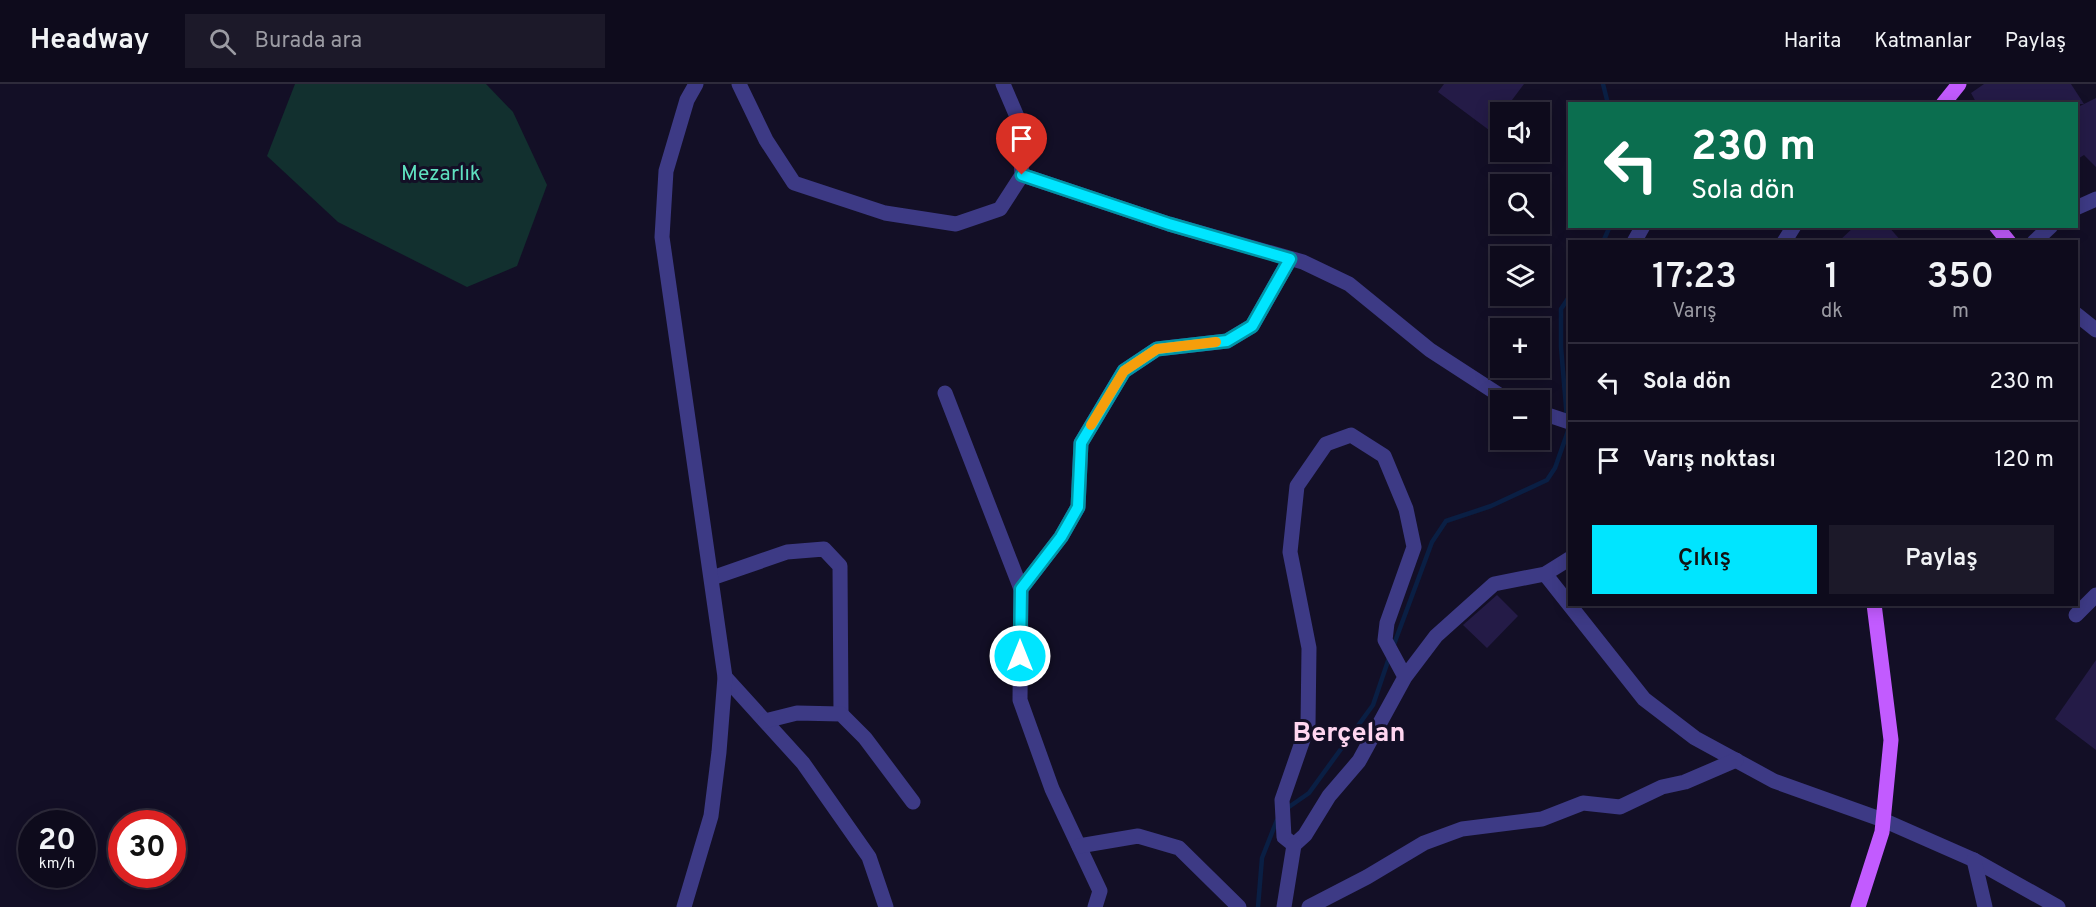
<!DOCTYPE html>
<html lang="tr">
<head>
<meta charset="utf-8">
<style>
	body { margin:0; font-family:Overpass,sans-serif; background:#1c1929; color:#f1f3f6; height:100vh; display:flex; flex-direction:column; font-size:22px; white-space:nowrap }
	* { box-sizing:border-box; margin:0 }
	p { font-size:20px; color:#9b9ba3 }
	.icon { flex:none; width:33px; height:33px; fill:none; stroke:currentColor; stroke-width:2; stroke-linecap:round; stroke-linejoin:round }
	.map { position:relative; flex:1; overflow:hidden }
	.panel { position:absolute; left:1568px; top:156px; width:510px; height:366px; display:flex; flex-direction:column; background:#0e0b1c; border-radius:0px; box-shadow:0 3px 15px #0003,0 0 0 2px #2e2b3b }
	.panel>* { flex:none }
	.top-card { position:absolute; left:1568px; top:18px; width:510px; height:126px; border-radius:0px; box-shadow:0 3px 15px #0003,0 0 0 2px #2e2b3b; background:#0b6e4f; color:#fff; overflow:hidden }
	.fabs { position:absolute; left:1490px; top:18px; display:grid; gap:12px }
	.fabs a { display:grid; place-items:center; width:60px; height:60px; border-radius:0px; background:#0e0b1c; box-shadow:0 3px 15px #0003,0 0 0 2px #2e2b3b; font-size:30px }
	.speed { position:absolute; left:18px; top:726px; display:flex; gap:12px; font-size:30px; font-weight:700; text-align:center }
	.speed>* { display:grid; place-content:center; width:78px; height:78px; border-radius:50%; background:#0e0b1c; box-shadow:0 3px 15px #0003,0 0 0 2px #2e2b3b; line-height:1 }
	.speed small { font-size:15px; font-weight:400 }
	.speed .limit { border:9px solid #d22; background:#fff; color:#111 }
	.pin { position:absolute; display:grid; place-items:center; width:51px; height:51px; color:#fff; margin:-62px -26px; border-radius:50% 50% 50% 0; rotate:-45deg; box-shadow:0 0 6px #0007 }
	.pin .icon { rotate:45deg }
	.me { position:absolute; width:66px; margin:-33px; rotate:0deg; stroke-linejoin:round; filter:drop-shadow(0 0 4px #0008) }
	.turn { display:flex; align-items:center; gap:21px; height:126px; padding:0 24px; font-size:27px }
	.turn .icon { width:78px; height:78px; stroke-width:2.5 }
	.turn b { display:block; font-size:42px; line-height:51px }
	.eta { display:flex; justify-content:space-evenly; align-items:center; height:102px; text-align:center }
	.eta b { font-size:36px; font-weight:600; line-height:42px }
	.cta { display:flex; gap:12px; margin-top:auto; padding:12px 24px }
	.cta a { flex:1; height:69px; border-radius:0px; background:#00e5ff; color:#111; font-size:24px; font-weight:600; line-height:69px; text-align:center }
	.cta a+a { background:#1c1929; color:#f1f3f6 }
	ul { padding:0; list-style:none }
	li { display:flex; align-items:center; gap:18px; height:78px; padding:0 24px; border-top:2px solid #2e2b3b }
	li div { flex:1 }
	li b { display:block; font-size:22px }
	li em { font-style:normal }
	header { display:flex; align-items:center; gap:36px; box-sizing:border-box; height:84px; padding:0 30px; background:#0e0b1c; border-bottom:2px solid #2e2b3b }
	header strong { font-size:28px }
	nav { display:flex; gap:33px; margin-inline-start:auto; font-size:21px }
	.search { width:420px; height:54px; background:#1c1929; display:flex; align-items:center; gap:15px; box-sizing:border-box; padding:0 21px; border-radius:0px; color:#9b9ba3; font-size:22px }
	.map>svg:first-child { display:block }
</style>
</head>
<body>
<header>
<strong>Headway</strong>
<div class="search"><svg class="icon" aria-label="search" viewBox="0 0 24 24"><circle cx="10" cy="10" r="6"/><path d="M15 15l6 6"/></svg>Burada ara</div>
<nav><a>Harita</a><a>Katmanlar</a><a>Paylaş</a></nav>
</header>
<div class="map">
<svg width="2096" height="823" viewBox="0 0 2096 823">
	<rect width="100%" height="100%" fill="#130f26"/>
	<!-- green -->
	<path fill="#12302f" d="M 295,0 L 486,0 L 513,28 L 547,101 L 517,182 L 467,203 L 338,138 L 267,72 Z"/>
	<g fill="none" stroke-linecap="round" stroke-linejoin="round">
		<!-- stream -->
		<g stroke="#0a1f44" stroke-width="4.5">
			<path d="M 1603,0 L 1608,20"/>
			<path d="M 1603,158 L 1610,142"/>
			<path d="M 1393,563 L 1432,458 L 1446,437 L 1491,422 L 1547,396 L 1555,384 L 1568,347 L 1561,263 L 1561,225 L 1569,213"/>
			<path d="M 1286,725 L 1309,709 L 1373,621 L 1389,574"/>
			<path d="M 1258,823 L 1262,774 L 1277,736"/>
		</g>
	</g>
	<!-- building -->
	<g fill="#241b47">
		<path d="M 1444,0 L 1524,0 L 1503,28 L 1500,28 L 1500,32 L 1489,46 L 1438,8 Z"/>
		<path d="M 1984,0 L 2071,0 L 2084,20 L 1977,20 L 1971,9 Z"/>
		<path d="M 2096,14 L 2096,83 L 2084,71 L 2076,76 L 2076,24 Z"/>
		<path d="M 1855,142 L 1888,142 L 1902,158 L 1838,158 Z"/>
		<path d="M 1497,511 L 1518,532 L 1487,564 L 1463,541 Z"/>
		<path d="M 2096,576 L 2096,666 L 2055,635 Z"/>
	</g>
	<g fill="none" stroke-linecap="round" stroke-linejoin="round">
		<!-- minor -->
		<g stroke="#3d3a85" stroke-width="15">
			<path d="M 739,0 L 766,56 L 794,99 L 885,129 L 956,140 L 1000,125 L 1022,91 L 1018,35 L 1003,0"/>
			<path d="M 1022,91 L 1169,140 L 1303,178 L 1349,200 L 1430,266 L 1507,316"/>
			<path d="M 2076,124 L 2096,115"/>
			<path d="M 1634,158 L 1643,142"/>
			<path d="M 1784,158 L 1794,142"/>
			<path d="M 2034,158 L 2051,142"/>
			<path d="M 2076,230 L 2096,246"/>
			<path d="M 945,309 L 1021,505 L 1020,616 L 1052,705 L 1100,807 L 1095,823"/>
			<path d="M 1539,328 L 1569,338"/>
			<path d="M 1545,490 L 1644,615 L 1695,654 L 1774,697 L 1883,736 L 1974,776 L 2058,823"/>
			<path d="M 712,494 L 787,468 L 824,465 L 840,482 L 841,630"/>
			<path d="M 1021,505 L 1061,453 L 1078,423 L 1081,359 L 1124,287 L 1157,265 L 1227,257 L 1252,242 L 1290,175"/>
			<path d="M 2076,531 L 2096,511"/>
			<path d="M 725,593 L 803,679 L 869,773 L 886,823"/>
			<path d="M 1405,593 L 1385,556 L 1387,539 L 1414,463 L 1406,425 L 1384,372 L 1351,351 L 1326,360 L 1297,402 L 1290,468 L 1309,564 L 1308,641 L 1282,716 L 1284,753 L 1294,761 L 1305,751 L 1329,712 L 1359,677 L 1405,593 L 1436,552 L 1494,500 L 1545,490 L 1569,475"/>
			<path d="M 765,637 L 797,629 L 841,630 L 865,654 L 913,718"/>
			<path d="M 1079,762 L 1138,752 L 1179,764 L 1239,823"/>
			<path d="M 1974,776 L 1985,823"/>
			<path d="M 684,823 L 711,732 L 719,668 L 725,593 L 662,153 L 666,87 L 687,16 L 696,0"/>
			<path d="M 1284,823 L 1294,761"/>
			<path d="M 1309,823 L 1367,793 L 1424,759 L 1462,745 L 1542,735 L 1583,719 L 1620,723 L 1662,703 L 1685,698 L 1736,676"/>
		</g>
		<!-- major -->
		<g stroke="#c25bff" stroke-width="15">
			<path d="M 1943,20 L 1959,0"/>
			<path d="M 1996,142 L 2009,158"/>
			<path d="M 1858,823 L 1882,748 L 1891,656 L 1874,520"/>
		</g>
	</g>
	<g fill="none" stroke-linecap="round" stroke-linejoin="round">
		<!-- route casing -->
		<g stroke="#0095a6" stroke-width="15">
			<path id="route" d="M 1020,572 L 1021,505 L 1061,453 L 1078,423 L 1081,359 L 1124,287 L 1157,265 L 1227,257 L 1252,242 L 1290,175 L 1169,140 L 1022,91"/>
		</g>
		<!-- route -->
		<use href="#route" stroke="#00e5ff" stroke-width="10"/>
		<!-- slow -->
		<path stroke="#f59e0b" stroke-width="10" d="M 1091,341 L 1124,287 L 1157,265 L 1216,258"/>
	</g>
	<g text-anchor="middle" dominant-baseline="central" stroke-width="6" stroke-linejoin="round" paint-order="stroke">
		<!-- park labels -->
		<g font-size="21" fill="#5fe0c0" stroke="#130f26">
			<text x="441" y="90">Mezarlık</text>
		</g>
		<!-- district labels -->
		<g font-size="27" font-weight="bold" fill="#ffd6f0" stroke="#130f26">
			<text x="1349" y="650">Berçelan</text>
		</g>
	</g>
</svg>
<div class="fabs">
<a><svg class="icon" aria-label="sound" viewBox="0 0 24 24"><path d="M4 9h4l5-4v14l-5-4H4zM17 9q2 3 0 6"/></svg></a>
<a><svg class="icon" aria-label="search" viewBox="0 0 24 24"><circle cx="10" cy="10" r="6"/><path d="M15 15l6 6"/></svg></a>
<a><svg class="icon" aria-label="layers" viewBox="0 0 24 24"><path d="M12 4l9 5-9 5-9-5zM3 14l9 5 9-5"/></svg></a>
<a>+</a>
<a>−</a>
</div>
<div class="speed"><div>20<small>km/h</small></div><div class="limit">30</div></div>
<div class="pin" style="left:1022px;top:91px;background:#d93025"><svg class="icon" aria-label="arrive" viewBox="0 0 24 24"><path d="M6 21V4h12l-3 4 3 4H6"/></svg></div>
<svg class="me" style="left:1020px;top:572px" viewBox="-20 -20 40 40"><circle r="17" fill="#00e5ff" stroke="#fff" stroke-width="3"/><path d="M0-11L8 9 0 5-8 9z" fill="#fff"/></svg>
<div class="top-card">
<div class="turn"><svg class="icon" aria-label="left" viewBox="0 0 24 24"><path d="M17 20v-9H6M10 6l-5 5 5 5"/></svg><div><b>230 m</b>Sola dön</div></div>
</div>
<section class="panel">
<div class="eta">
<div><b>17:23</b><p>Varış</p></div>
<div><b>1</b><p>dk</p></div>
<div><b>350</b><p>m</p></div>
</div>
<ul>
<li><svg class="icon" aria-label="left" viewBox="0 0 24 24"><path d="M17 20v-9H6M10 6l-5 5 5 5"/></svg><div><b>Sola dön</b></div><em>230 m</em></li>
<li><svg class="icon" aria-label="arrive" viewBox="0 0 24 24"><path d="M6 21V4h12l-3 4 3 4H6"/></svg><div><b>Varış noktası</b></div><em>120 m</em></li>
</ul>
<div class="cta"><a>Çıkış</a><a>Paylaş</a></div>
</section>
</div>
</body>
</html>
